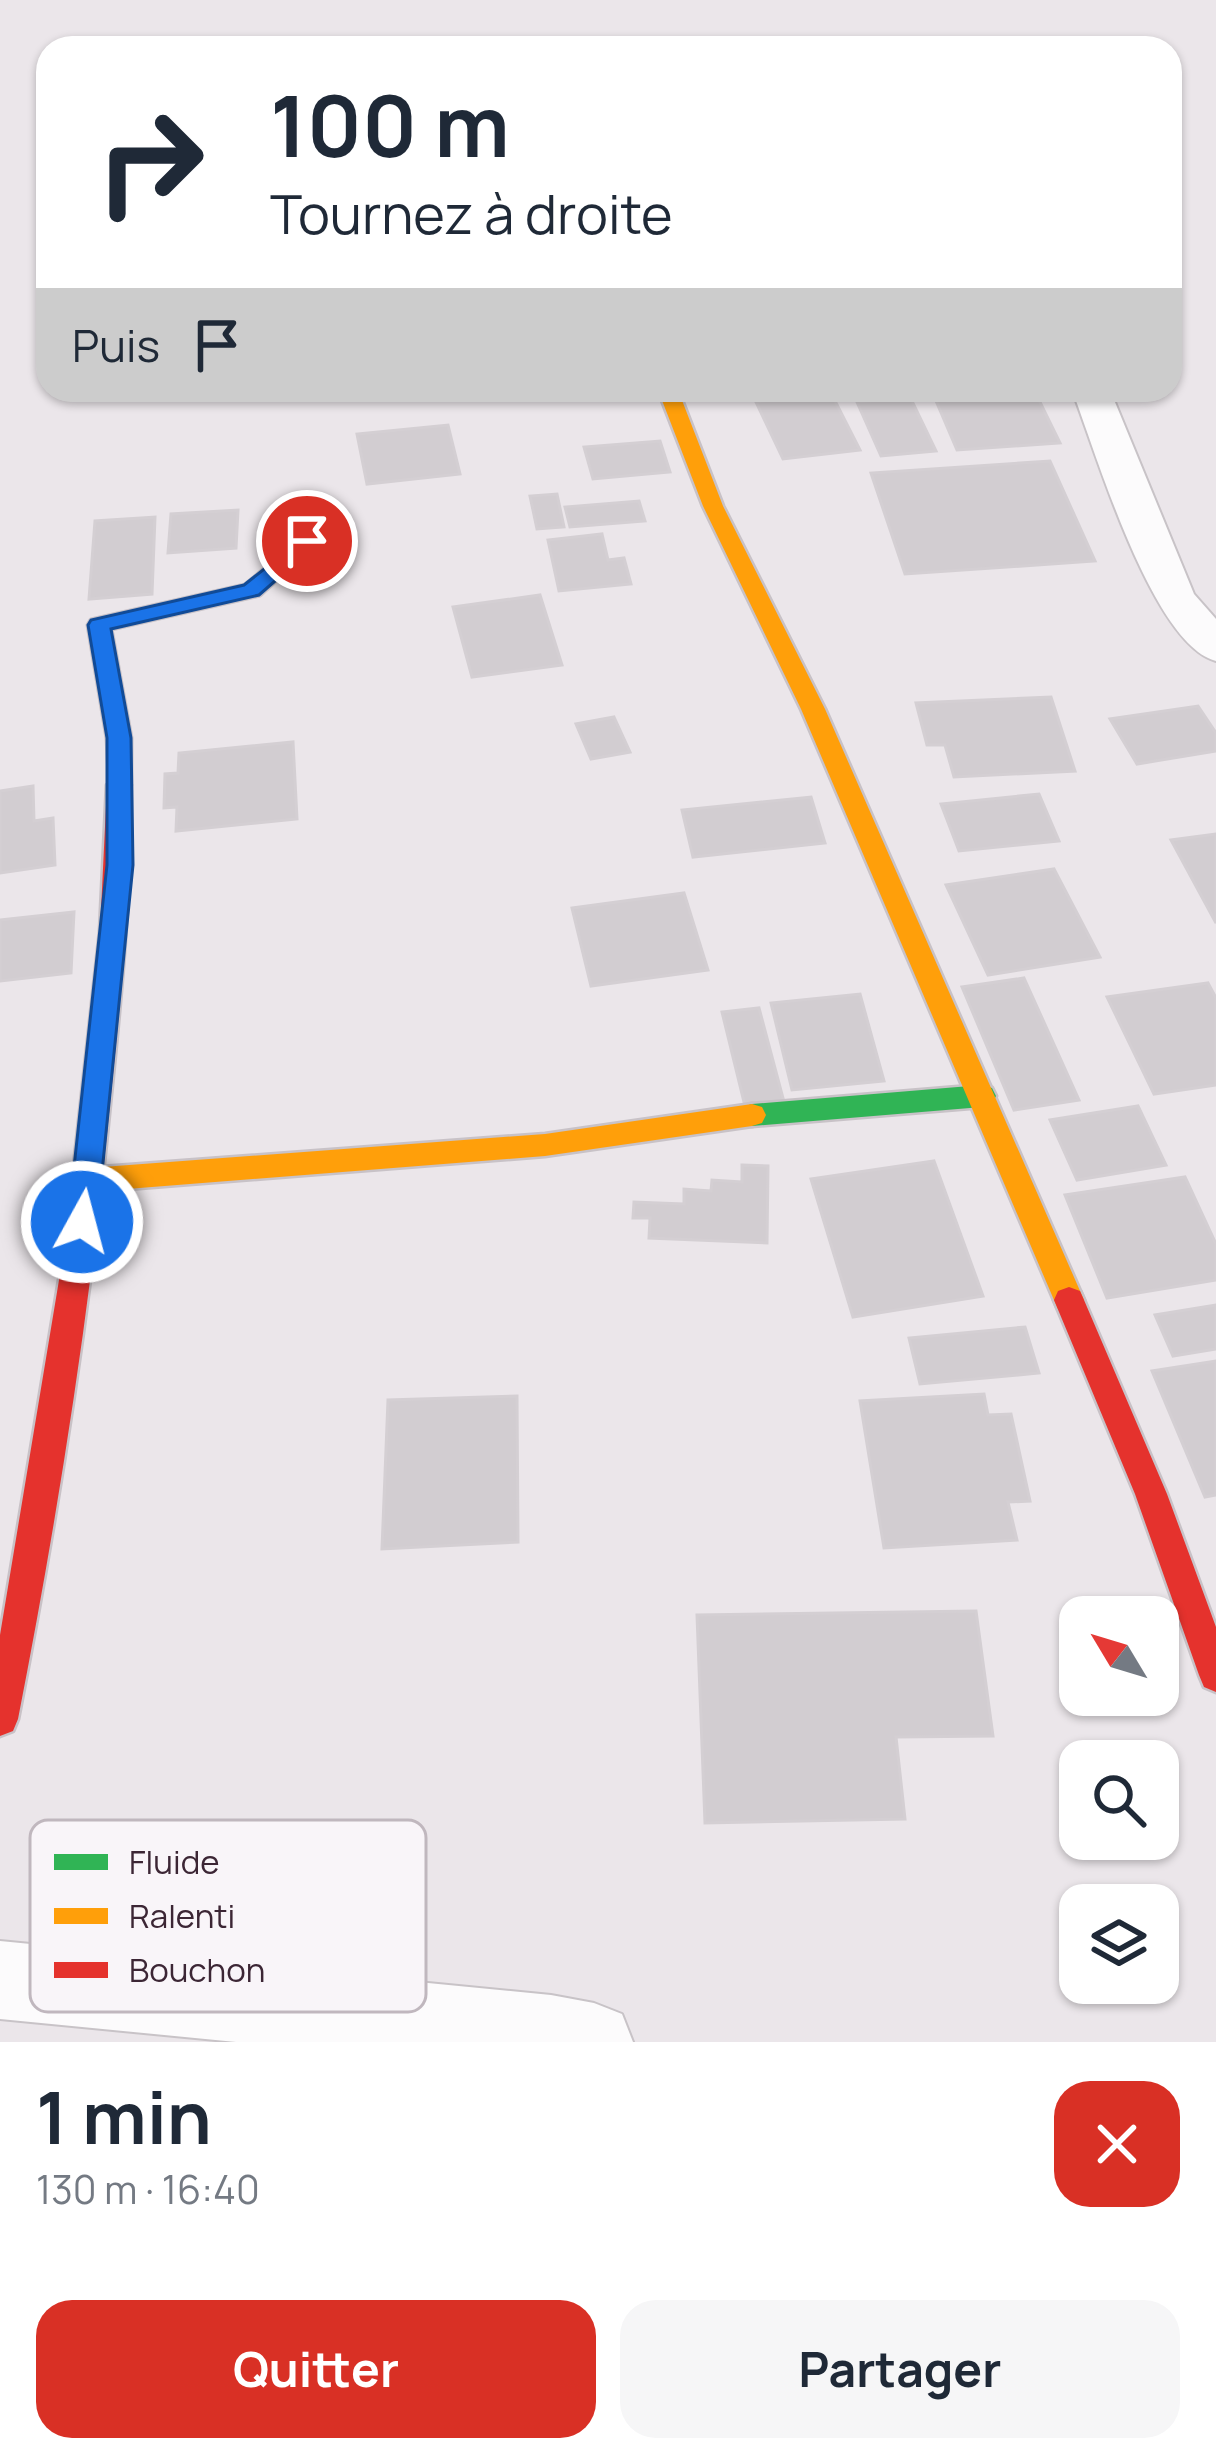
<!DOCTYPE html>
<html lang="fr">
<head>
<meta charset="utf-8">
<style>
	body { margin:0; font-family:Manrope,sans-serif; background:#f6f6f7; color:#1f2937; height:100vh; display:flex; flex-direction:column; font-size:45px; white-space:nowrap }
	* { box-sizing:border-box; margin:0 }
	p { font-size:39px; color:#747a83 }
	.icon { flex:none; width:66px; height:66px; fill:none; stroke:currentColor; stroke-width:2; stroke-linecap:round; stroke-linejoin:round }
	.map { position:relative; height:2042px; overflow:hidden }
	.panel { display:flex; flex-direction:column; background:#fff; flex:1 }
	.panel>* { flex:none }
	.top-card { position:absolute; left:36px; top:36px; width:1146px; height:366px; border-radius:36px; box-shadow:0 3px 9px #0004; background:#fff; color:#1f2937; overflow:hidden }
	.needle { width:78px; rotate:308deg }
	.tools { position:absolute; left:1059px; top:1596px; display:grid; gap:24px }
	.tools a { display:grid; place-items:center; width:120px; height:120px; border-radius:24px; background:#fff; box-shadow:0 3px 9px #0004; font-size:60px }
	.pin { position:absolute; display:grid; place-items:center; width:102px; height:102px; color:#fff; margin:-51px; border:6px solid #fff; border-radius:50%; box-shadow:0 3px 12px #0007 }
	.me { position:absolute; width:132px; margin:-66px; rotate:7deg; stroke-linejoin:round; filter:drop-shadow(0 0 9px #0008) }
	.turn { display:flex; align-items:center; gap:42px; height:252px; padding:0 36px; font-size:54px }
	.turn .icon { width:156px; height:156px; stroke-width:2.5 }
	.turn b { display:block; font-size:84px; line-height:102px }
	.then { display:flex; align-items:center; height:114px; padding:0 36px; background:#0003; gap:24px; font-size:45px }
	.round { display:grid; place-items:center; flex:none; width:126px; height:126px; border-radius:36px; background:#f6f6f7 }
	.summary { display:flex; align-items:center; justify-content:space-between; height:204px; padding:0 36px }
	h1 { font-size:72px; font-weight:700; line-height:90px }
	.action { display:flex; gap:24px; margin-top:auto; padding:24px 36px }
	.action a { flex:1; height:138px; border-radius:36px; background:#d93025; color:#fff; font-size:48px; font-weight:700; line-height:138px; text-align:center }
	.action a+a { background:#f6f6f7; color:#1f2937 }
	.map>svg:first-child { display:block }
</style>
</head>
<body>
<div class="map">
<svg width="1216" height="2042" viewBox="0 0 1216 2042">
	<rect width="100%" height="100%" fill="#ebe6ea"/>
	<!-- building -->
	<g fill="#d2cdd1" stroke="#d4cfd3" stroke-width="3">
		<path d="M 1034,390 L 1060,443 L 957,450 L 934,396 Z"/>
		<path d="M 831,393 L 860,450 L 783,459 L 756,402 Z"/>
		<path d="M 910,397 L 936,451 L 881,456 L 857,402 Z"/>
		<path d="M 448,425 L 460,474 L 367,484 L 357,434 Z"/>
		<path d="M 660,441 L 670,472 L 593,479 L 584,447 Z"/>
		<path d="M 1050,461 L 1095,561 L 905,574 L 871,473 Z"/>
		<path d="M 557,494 L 564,527 L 537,529 L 530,496 Z"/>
		<path d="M 639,501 L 645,521 L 570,527 L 565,507 Z"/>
		<path d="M 238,510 L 236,548 L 168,553 L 171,514 Z"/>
		<path d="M 155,517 L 152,594 L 89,599 L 95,521 Z"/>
		<path d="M 602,534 L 608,560 L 624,558 L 631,584 L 559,591 L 548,540 Z"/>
		<path d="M 540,595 L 562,665 L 472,677 L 453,607 Z"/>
		<path d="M 1051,697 L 1075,771 L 954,777 L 945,745 L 927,745 L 916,703 Z"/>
		<path d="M 1198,706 L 1216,733 L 1216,751 L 1137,764 L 1110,719 Z"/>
		<path d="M 614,717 L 630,752 L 591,759 L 576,724 Z"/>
		<path d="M 293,742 L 297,819 L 176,831 L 177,807 L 164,808 L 165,774 L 178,773 L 179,753 Z"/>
		<path d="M 33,786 L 34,821 L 53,818 L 55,865 L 0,873 L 0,791 Z"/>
		<path d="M 1039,794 L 1059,841 L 959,851 L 941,804 Z"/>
		<path d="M 811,797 L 825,843 L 693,857 L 682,810 Z"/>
		<path d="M 1216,834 L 1216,923 L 1171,840 Z"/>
		<path d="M 1054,869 L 1100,957 L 988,975 L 946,885 Z"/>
		<path d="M 684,893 L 708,970 L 591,986 L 572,908 Z"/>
		<path d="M 74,912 L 71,973 L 0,981 L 0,920 Z"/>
		<path d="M 1024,978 L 1079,1100 L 1014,1110 L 962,987 Z"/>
		<path d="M 1208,983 L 1216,998 L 1216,1085 L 1154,1094 L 1107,997 Z"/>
		<path d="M 860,994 L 884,1081 L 792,1090 L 771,1003 Z"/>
		<path d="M 759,1008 L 784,1102 L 745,1106 L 722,1012 Z"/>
		<path d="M 1138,1106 L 1166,1165 L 1077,1180 L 1050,1120 Z"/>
		<path d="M 934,1161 L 983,1296 L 853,1317 L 811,1179 Z"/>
		<path d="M 742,1165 L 768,1166 L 767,1243 L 649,1238 L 650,1218 L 633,1218 L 634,1202 L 684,1204 L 684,1189 L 711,1191 L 712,1180 L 742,1182 Z"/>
		<path d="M 1185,1177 L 1216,1244 L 1216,1280 L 1107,1298 L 1065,1195 Z"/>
		<path d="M 1216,1305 L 1216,1349 L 1173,1356 L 1155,1315 Z"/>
		<path d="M 1025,1327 L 1039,1373 L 920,1384 L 909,1338 Z"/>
		<path d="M 1216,1361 L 1216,1495 L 1205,1497 L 1152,1371 Z"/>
		<path d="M 984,1394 L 988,1415 L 1011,1414 L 1030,1501 L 1008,1502 L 1017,1540 L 884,1548 L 860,1401 Z"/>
		<path d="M 517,1396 L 518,1542 L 382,1549 L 388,1400 Z"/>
		<path d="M 976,1611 L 993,1736 L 896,1737 L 905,1819 L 705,1823 L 697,1615 Z"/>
	</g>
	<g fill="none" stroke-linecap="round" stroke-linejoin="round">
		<!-- street casing -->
		<g stroke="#c8c3c7" stroke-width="4">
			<g id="street">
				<path d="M 1072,390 L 1110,390 L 1194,594 L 1216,619 L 1216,661 C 1152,644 1096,452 1072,390 Z"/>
				<path d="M 0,1941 L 551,1995 L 594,2003 L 622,2014 L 633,2042 L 236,2042 L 0,2019 Z"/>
			</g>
		</g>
		<!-- fast casing -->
		<g stroke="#c8c2c7" stroke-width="5">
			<path id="fast" d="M 982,1085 L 992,1088 L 996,1096 L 992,1104 L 982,1107 L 752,1126 L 742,1123 L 738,1115 L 742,1107 L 752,1104 Z"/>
		</g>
		<!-- slow casing -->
		<g stroke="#c8c2c7" stroke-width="5">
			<g id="slow">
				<path d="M 658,390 L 678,390 L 723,506 L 825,709 L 1084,1300 L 1080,1309 L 1069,1313 L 1058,1309 L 1054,1300 L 801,709 L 703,506 Z"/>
				<path d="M 335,511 L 342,513 L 342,521 L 260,595 L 111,629 L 131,738 L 131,785 L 119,793 L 110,791 L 107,738 L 88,625 L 91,620 L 245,585 Z"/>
				<path d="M 752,1104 L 762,1107 L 766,1115 L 762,1123 L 752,1126 L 545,1156 L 89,1192 L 79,1188 L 75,1180 L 79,1172 L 89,1168 L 545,1134 Z"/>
			</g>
		</g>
		<!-- jam casing -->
		<g stroke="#c8c2c7" stroke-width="5">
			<g id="jam">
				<path d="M 119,777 L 131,785 C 131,892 121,998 110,1104 C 90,1311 58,1515 18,1719 L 13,1731 L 0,1736 L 0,1635 L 66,1238 L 100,931 L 107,785 Z"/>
				<path d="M 1069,1287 L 1080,1291 L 1084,1300 L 1167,1494 L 1216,1627 L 1216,1692 L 1204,1687 L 1199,1675 L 1135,1494 L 1054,1300 L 1058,1291 Z"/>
			</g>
		</g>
		<!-- street -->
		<use href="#street" fill="#fcfbfc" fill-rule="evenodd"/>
		<!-- fast -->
		<use href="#fast" fill="#30b455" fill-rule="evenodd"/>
		<!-- slow -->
		<use href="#slow" fill="#ff9f0a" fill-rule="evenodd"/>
		<!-- jam -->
		<use href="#jam" fill="#e5322d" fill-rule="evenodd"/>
	</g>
	<!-- route -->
	<path fill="#1a73e8" stroke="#114b97" stroke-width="3" d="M 307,535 L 315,537 L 315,546 L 259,595 L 111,629 L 131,738 L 133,865 L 97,1222 L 93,1231 L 72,1231 L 68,1222 L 107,865 L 107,738 L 88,625 L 91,620 L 244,585 Z"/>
	<!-- legend -->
	<rect x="30" y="1820" width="396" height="192" rx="18" fill="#f9f5f9" stroke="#c0b7be" stroke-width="3"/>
	<rect x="54" y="1854" width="54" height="16" fill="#30b455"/>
	<rect x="54" y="1908" width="54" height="16" fill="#ff9f0a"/>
	<rect x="54" y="1962" width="54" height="16" fill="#e5322d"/>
	<g font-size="33" fill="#3c2635">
		<text x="129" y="1874">Fluide</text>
		<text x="129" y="1928">Ralenti</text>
		<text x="129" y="1982">Bouchon</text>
	</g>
</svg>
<div class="tools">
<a><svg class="needle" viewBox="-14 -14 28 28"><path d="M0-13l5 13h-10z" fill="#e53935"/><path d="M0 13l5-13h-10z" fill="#747a83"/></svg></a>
<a><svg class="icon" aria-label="search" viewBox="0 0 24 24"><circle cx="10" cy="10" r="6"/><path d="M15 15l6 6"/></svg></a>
<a><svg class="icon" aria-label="layers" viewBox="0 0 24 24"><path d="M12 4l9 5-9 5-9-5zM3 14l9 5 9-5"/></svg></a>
</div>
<div class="pin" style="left:307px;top:541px;background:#d93025"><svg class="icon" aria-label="arrive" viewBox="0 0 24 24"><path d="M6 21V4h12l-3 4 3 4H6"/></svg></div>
<svg class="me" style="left:82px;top:1222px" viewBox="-20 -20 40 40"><circle r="17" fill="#1a73e8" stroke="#fff" stroke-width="3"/><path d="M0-11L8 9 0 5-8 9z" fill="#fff"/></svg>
<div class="top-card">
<div class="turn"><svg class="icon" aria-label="right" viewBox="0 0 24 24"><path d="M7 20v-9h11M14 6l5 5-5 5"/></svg><div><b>100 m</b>Tournez à droite</div></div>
<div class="then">Puis<svg class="icon" aria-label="arrive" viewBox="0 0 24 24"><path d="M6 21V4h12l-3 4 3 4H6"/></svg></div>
</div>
</div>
<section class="panel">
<div class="summary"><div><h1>1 min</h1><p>130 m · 16:40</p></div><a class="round" style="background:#d93025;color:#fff"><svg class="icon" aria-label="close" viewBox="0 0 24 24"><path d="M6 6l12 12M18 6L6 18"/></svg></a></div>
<div class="action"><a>Quitter</a><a>Partager</a></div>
</section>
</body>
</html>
